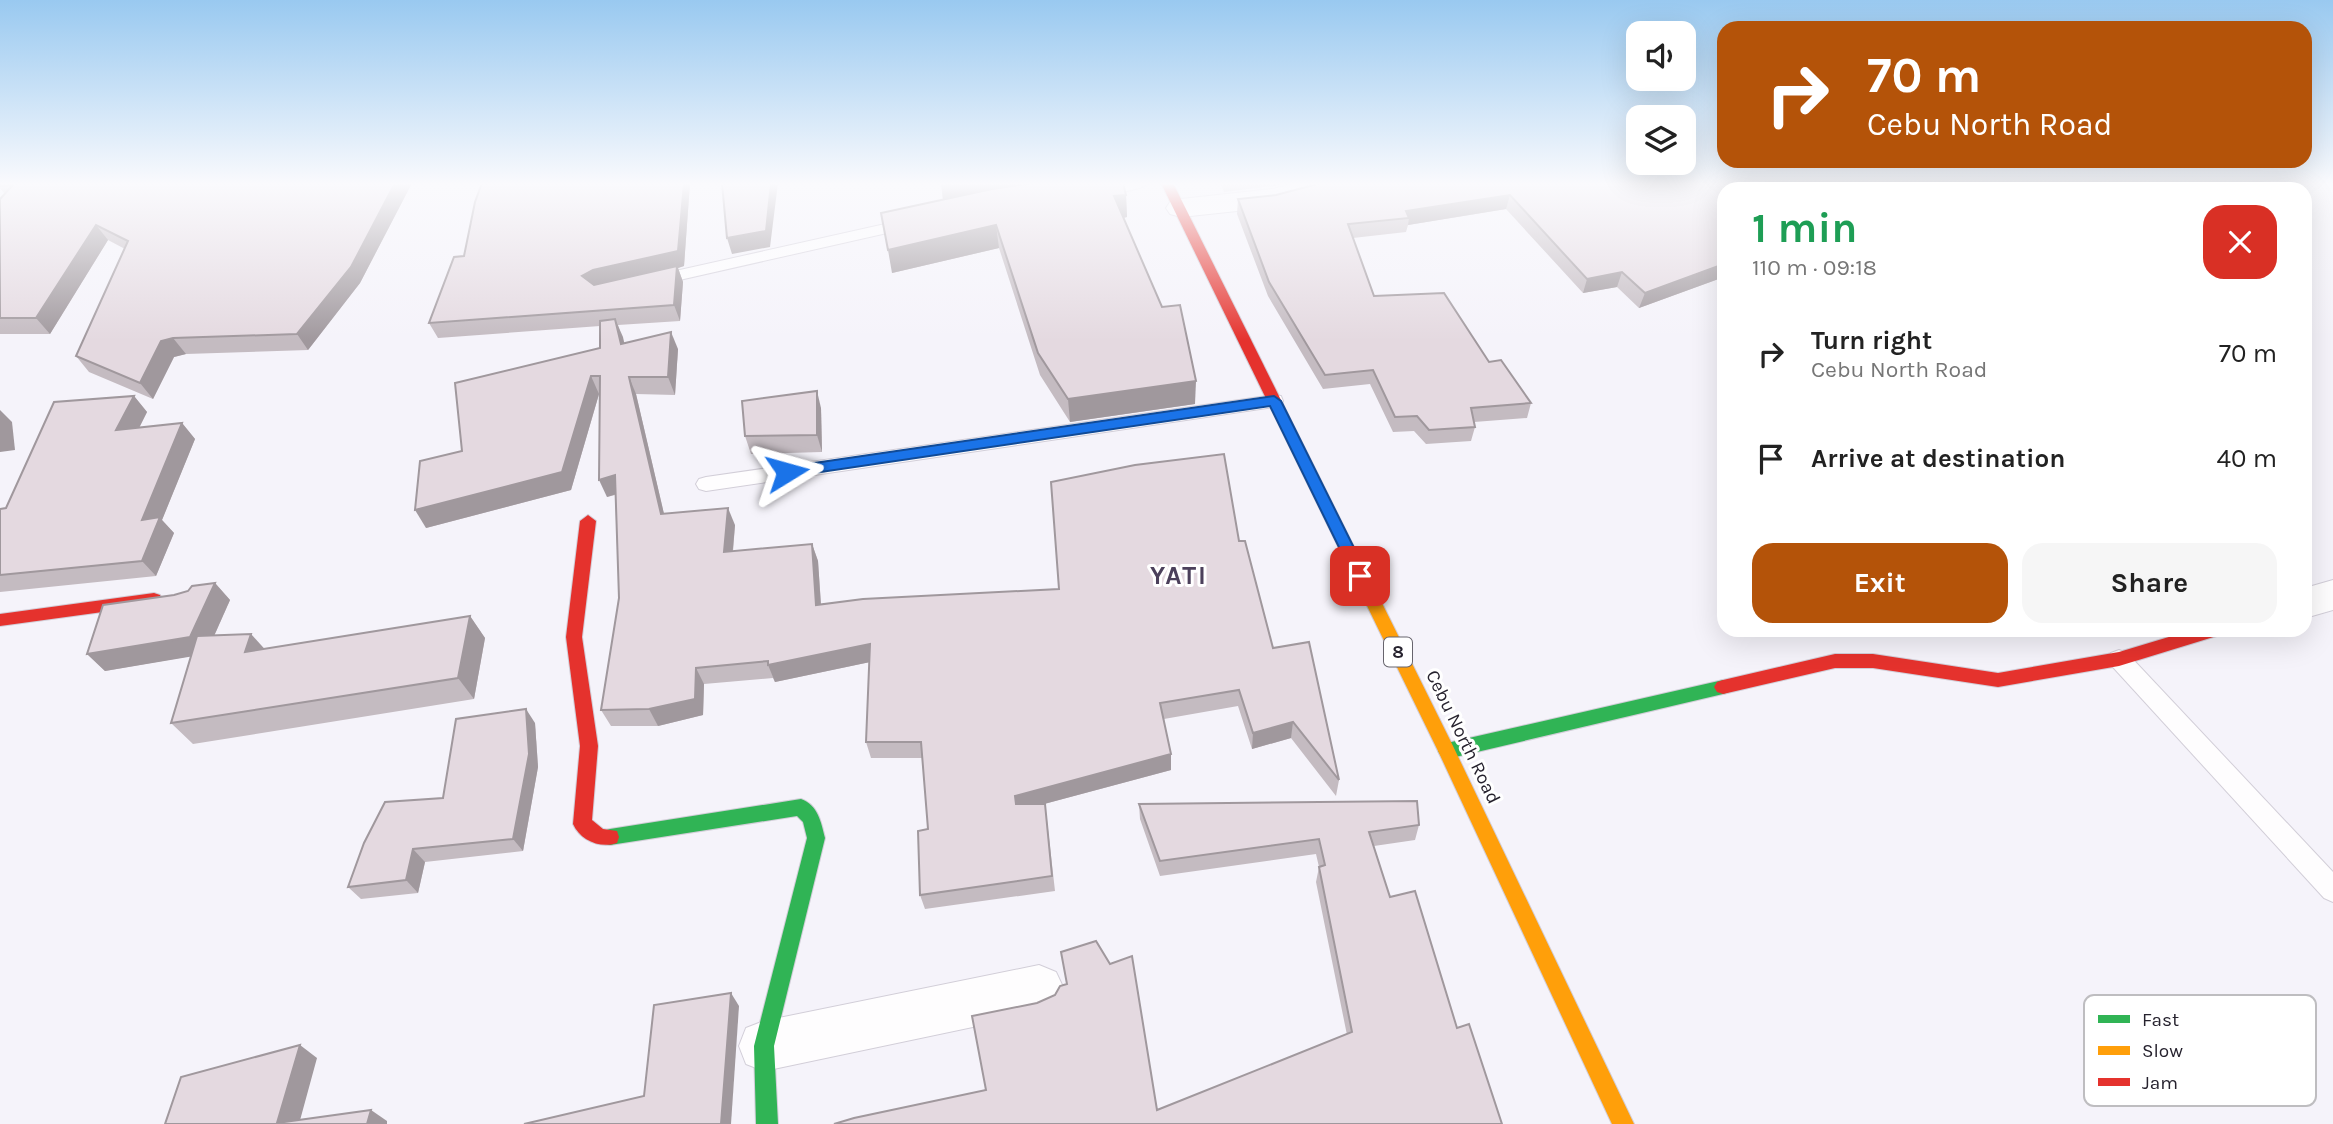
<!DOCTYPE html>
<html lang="en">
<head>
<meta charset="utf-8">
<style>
	body { margin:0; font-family:Karla,sans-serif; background:#f6f6f6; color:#222; height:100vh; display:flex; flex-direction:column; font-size:26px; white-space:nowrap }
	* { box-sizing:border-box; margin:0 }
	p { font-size:23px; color:#767676 }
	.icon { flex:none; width:38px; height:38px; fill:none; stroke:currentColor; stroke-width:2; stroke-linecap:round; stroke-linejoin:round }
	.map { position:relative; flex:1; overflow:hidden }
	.panel { position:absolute; left:1717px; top:182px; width:595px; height:455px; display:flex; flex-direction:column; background:#fff; border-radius:21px; box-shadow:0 7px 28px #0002 }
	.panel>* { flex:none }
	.guide { position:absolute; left:1717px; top:21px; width:595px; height:147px; border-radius:21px; box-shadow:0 7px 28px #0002; background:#b45309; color:#fff; overflow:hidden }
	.tools { position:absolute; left:1626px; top:21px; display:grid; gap:14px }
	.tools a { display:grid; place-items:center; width:70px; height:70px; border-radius:14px; background:#fff; box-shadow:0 7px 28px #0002; font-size:35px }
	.pin { position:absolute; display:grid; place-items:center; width:60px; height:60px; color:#fff; margin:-30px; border-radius:14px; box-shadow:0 4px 10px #0006 }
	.me { position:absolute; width:77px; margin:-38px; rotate:82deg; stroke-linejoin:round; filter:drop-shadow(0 0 5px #0008) }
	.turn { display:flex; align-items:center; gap:24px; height:147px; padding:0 35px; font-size:32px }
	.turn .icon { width:91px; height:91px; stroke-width:2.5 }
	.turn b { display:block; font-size:49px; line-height:60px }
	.round { display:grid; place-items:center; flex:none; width:74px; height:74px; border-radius:21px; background:#f6f6f6 }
	.overview { display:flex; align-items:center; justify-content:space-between; height:119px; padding:0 35px }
	h1 { font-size:42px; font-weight:700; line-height:52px; color:#1e9e55 }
	.primary-button { display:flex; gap:14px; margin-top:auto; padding:14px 35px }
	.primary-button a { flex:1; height:80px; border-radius:21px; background:#b45309; color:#fff; font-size:28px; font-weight:700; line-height:80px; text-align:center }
	.primary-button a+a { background:#f6f6f6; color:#222 }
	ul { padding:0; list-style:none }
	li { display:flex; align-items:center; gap:21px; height:105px; padding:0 35px }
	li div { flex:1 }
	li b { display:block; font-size:26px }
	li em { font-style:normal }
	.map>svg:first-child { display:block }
</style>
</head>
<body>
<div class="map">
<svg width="2333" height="1124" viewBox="0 0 2333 1124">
	<rect width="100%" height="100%" fill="#f5f3fa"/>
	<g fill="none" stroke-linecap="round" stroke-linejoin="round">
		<!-- lane casing -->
		<g stroke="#d2ced8" stroke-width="2">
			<g id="lane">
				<path d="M 1108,183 L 1149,183 C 1140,191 1095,198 1087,190 L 1089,187 Z"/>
				<path d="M 912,218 L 918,220 L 920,223 L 918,226 L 653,286 L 644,281 L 653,276 Z"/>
				<path d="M 1274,395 L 1281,396 L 1283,401 L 1281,406 L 706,491 L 699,489 L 696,484 L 699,479 L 706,477 Z"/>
				<path d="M 2119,650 L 2127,653 L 2333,872 L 2333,902 L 2324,898 L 2111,665 L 2108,659 L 2111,653 Z"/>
			</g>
		</g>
		<!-- street casing -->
		<g stroke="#d2ced8" stroke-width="2">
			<g id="street">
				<path d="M 1297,183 L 1346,183 L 1342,189 L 1274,207 L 1181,217 L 1170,214 L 1166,208 L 1170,202 L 1181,199 L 1273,189 Z"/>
				<path d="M 2139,183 L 2180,183 L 2176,189 L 2135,189 Z"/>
				<path d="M 2333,580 L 2333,610 L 2305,618 L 2305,588 Z"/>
				<path d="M 1039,965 L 1056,972 L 1064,989 L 1056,1006 L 1039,1013 L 764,1071 L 746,1064 L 739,1046 L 746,1028 L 764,1021 Z"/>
			</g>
		</g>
		<!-- fast casing -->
		<g stroke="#d2ced8" stroke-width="2">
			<g id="fast">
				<path d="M 1723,680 L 1729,682 L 1732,687 L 1729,692 L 1723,694 L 1447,759 L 1441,756 L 1438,751 L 1441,746 L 1447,743 Z"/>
				<path d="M 801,799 C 818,805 821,822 825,838 L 774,1046 L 778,1124 L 756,1124 L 754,1046 L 807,838 L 803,822 L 797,816 L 610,845 L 603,843 L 601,837 L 603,831 L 610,829 Z"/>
			</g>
		</g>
		<!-- slow casing -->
		<g stroke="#d2ced8" stroke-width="2">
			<path id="slow" d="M 1358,565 L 1364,567 L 1366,571 L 1453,746 L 1634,1124 L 1612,1124 L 1439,753 L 1350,571 L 1352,567 Z"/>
		</g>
		<!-- jam casing -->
		<g stroke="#d2ced8" stroke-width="2">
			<g id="jam">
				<path d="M 1161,183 L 1173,183 L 1366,571 L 1364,575 L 1352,575 L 1350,571 Z"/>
				<path d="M 588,515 L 596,521 L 582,637 L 598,746 L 592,820 L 603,829 L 617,831 L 619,837 L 617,843 C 600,849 580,840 573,824 L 580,746 L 566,637 L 580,521 Z"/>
				<path d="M 154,593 L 160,595 L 162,599 L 160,603 L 154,605 L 0,626 L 0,614 Z"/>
				<path d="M 2192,630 L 2222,630 L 2220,635 L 2119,666 L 1998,687 L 1873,668 L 1835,668 L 1723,694 L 1717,692 L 1714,687 L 1717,682 L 1723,680 L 1835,654 L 1873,654 L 1998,673 L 2119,652 Z"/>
			</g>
		</g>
		<!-- lane -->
		<use href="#lane" fill="#fefdfe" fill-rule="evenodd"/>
		<!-- street -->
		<use href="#street" fill="#fefdfe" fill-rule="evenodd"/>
		<!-- fast -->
		<use href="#fast" fill="#30b455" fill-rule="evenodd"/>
		<!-- slow -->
		<use href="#slow" fill="#ff9f0a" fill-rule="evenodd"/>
		<!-- jam -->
		<use href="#jam" fill="#e5322d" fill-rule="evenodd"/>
	</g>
	<!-- wall -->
	<g fill="#c4bbc1">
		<path d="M 0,183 L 412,183 L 360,283 L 308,350 L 186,354 L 174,357 L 153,399 L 89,372 L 76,356 L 125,249 L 108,240 L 50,334 L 0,334 L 0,199 L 5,194 L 0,188 Z"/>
		<path d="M 482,183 L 690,183 L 684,266 L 678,268 L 683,282 L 680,321 L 618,325 L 624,343 L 678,349 L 675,395 L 636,394 L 664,514 L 735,525 L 733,552 L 812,544 L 818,561 L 821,604 L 1059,589 L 1239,541 L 1273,648 L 1339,780 L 1336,796 L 1291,738 L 1252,749 L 1238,706 L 1164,719 L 1171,770 L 1044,804 L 1047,820 L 1055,891 L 925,909 L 920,895 L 928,829 L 922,758 L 871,758 L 866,742 L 870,662 L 775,682 L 773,678 L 704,684 L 703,715 L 658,726 L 611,726 L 601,710 L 619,598 L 615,495 L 607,497 L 599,394 L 571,490 L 426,528 L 462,451 L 600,348 L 600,326 L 438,338 L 429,323 L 464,256 Z"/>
		<path d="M 941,183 L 1126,195 L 1127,217 L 1124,218 L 1195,404 L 1070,422 L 1040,375 L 999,248 L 892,273 L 943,200 Z"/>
		<path d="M 1220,183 L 1285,183 L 1273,186 L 1224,192 Z"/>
		<path d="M 1724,189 L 1724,277 L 1639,308 L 1617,287 L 1583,293 L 1506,209 L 1408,225 L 1406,232 L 1353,238 L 1374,296 L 1489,362 L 1531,403 L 1527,418 L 1474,422 L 1475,427 L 1471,441 L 1426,444 L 1414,431 L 1393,432 L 1370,384 L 1323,389 L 1268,296 L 1237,214 L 1238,199 L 1276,195 Z"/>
		<path d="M 134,396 L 147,412 L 139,428 L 182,423 L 195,439 L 162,520 L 174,533 L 156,576 L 0,592 L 0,509 L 6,508 Z"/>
		<path d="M 821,408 L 822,452 L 751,454 L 745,436 Z"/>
		<path d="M 215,583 L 230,600 L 214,636 L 265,649 L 470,616 L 485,638 L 474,699 L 193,744 L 171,723 L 191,656 L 105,671 L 87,654 L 174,595 Z"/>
		<path d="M 535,723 L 538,767 L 523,851 L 425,862 L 418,893 L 361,899 L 348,887 L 443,798 Z"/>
		<path d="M 1139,804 L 1419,825 L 1415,840 L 1374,846 L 1390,897 L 1457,1028 L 1157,1110 L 1347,1035 L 1316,882 L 1319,867 L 1316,854 L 1160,876 L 1140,819 Z"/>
	</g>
	<!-- shaded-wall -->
	<g fill="#a0989d">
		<path d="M 395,183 L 412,183 L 360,283 L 308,350 L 297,334 Z"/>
		<path d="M 684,183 L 690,183 L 684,266 L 678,268 L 683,282 L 680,321 L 674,305 L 589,292 L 582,276 Z"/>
		<path d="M 771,183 L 778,183 L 770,247 L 732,254 L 727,238 Z"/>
		<path d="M 941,183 L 1094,183 L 944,208 Z"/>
		<path d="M 1273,183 L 1285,183 L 1273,186 Z"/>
		<path d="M 1126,195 L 1127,217 L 1115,219 L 1114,196 Z"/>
		<path d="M 1510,195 L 1506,209 L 1408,225 L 1409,218 L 1406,211 Z"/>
		<path d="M 96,225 L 108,240 L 50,334 L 36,318 Z"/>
		<path d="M 996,225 L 999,248 L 892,273 L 888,250 Z"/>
		<path d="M 1724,264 L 1724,277 L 1639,308 L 1645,293 Z"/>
		<path d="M 1622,272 L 1617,287 L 1583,293 L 1587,279 Z"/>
		<path d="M 615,319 L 623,337 L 628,361 L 621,344 Z"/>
		<path d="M 671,332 L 678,349 L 675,395 L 668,377 Z"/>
		<path d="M 173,338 L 186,354 L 174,357 L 153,399 L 140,383 L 161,341 Z"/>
		<path d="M 591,376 L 599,394 L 571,490 L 426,528 L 415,510 Z"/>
		<path d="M 629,377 L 636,394 L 668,531 L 661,514 Z"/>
		<path d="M 1196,381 L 1195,404 L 1070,422 L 1068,399 Z"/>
		<path d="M 817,391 L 821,408 L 822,452 L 817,435 Z"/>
		<path d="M 134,396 L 147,412 L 130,446 L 116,430 Z"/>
		<path d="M 0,410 L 12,422 L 15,450 L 0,452 Z"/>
		<path d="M 182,423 L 195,439 L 162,520 L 174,533 L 156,576 L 142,561 L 142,520 Z"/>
		<path d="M 615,475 L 623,492 L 607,497 L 599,480 Z"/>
		<path d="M 728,508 L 735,525 L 731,570 L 724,552 Z"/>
		<path d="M 812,544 L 818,561 L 822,622 L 816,605 Z"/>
		<path d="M 215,583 L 230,600 L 206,654 L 105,671 L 87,654 Z"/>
		<path d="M 470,616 L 485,638 L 474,699 L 458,678 Z"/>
		<path d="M 251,634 L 271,656 L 245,652 Z"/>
		<path d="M 870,644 L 875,661 L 775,682 L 768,665 Z"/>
		<path d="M 696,668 L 704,684 L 703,715 L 658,726 L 649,709 Z"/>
		<path d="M 526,709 L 535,723 L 538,767 L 523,851 L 513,839 Z"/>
		<path d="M 1293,722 L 1291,738 L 1252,749 L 1253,733 Z"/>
		<path d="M 1171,754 L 1171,770 L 1018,811 L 1015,796 Z"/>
		<path d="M 413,849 L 425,862 L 418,893 L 406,880 Z"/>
		<path d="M 731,993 L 739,1006 L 731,1124 L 721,1124 Z"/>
		<path d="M 300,1045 L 317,1058 L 299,1124 L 277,1123 Z"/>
		<path d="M 371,1110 L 387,1121 L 387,1124 L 367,1124 Z"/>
	</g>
	<!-- building -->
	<g fill="#e4d9e0" stroke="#a0989d" stroke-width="2">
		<path d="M 0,183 L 395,183 L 351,267 L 297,334 L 173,338 L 161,341 L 140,383 L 76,356 L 128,241 L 96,225 L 36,318 L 0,318 L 0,199 L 13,185 L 0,186 Z"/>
		<path d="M 482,183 L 684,183 L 678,251 L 593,270 L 582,276 L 594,285 L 677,266 L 674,305 L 429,323 L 454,257 L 464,256 L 475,202 Z"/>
		<path d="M 722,183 L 771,183 L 766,231 L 727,238 Z"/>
		<path d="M 1033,183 L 1123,183 L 1126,195 L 1114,196 L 1162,307 L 1180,305 L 1196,381 L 1068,399 L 1038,353 L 996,225 L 888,250 L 881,213 L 992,189 Z"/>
		<path d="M 1321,183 L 2106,183 L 2114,189 L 1724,189 L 1724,264 L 1645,293 L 1622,272 L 1587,279 L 1510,195 L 1406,211 L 1409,218 L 1348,224 L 1374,296 L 1444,293 L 1489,362 L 1501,360 L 1531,403 L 1471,408 L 1475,427 L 1429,430 L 1417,416 L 1395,417 L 1373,370 L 1325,375 L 1269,282 L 1238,199 L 1276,195 Z"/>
		<path d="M 2182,183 L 2211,183 L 2222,189 L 2158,189 Z"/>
		<path d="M 615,319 L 621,344 L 671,332 L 668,377 L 629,377 L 661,514 L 728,508 L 724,552 L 812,544 L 816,605 L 863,599 L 1059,589 L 1051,482 L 1135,465 L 1224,454 L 1239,541 L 1245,541 L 1273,648 L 1309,642 L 1339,780 L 1293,722 L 1253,733 L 1239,690 L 1160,703 L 1171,754 L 1015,796 L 1016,804 L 1045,804 L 1052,876 L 920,895 L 918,831 L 928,829 L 921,742 L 866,742 L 870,644 L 768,665 L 768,661 L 696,668 L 695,699 L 649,709 L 601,710 L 619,598 L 615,475 L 599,480 L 600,376 L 591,376 L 562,472 L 415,510 L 420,461 L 462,451 L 455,383 L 600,348 L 600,321 Z"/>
		<path d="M 817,391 L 817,435 L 745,436 L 742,401 Z"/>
		<path d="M 134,396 L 116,430 L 182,423 L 142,520 L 160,517 L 142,561 L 0,575 L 0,509 L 6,508 L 54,402 Z"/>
		<path d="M 215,583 L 190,637 L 87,654 L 103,605 L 174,595 L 188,591 L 192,586 Z"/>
		<path d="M 470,616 L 458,678 L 171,723 L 197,636 L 251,634 L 245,652 Z"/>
		<path d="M 526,709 L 529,754 L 513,839 L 413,849 L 406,880 L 348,887 L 364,843 L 385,802 L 443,798 L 456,719 Z"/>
		<path d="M 1417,801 L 1419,825 L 1369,832 L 1390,897 L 1415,891 L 1457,1028 L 1469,1024 L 1502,1124 L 834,1124 L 854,1118 L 986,1090 L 972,1016 L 1037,1003 L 1055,995 L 1060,986 L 1067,984 L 1061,952 L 1096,941 L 1110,964 L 1132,956 L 1157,1110 L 1352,1032 L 1319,867 L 1325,865 L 1319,839 L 1160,861 L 1139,804 Z"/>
		<path d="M 731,993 L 721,1124 L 524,1124 L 644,1096 L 654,1005 Z"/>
		<path d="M 300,1045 L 277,1123 L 371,1110 L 367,1124 L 165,1124 L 181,1077 Z"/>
	</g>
	<!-- sky -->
	<linearGradient id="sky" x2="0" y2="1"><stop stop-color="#99c9f0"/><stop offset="0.54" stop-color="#fafafd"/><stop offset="1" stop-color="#fafafd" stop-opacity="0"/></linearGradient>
	<rect width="2333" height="341" fill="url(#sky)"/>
	<!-- route -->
	<path fill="#1a73e8" stroke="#114b97" stroke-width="2" d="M 1274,396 L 1281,401 L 1368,576 L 1366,580 L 1355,580 L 1270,406 L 787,477 L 779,472 L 787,467 Z"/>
	<g text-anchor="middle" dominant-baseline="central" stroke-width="6" stroke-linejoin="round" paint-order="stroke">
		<!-- shield labels -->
		<rect fill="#fff" stroke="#67646d" stroke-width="2" x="1384" y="637.5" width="28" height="29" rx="5"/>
		<g font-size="18" font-weight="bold" fill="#26222e">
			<text x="1398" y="652">8</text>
		</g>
		<!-- street labels -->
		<g font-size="19" fill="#26222e" stroke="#fff">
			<text transform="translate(1463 737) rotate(64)">Cebu North Road</text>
		</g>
		<!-- district labels -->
		<g font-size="26" font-weight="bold" letter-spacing="2" fill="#4b405b" stroke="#fff">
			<text x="1179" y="575">YATI</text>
		</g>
	</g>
	<!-- legend -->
	<rect x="2084" y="995" width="232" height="111" rx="10" fill="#fff" stroke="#bebdc0" stroke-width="2"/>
	<rect x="2098" y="1015" width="32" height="8" fill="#30b455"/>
	<rect x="2098" y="1046" width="32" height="9" fill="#ff9f0a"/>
	<rect x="2098" y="1078" width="32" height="8" fill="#e5322d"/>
	<g font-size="19" fill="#26222e">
		<text x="2142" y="1026">Fast</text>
		<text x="2142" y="1057">Slow</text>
		<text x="2142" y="1089">Jam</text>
	</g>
</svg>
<div class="tools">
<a><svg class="icon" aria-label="sound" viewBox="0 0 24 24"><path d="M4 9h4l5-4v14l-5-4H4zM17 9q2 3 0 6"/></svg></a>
<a><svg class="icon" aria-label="layers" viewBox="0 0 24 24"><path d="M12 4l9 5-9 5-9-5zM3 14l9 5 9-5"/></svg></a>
</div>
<div class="pin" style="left:1360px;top:576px;background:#d93025"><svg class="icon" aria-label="arrive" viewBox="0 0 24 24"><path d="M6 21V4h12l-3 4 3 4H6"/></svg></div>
<svg class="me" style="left:787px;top:472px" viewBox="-20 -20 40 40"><path d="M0-17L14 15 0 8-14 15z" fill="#1a73e8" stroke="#fff" stroke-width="4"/></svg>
<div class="guide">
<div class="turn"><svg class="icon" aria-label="right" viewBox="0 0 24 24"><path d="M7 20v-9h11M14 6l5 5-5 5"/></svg><div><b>70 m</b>Cebu North Road</div></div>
</div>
<section class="panel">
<div class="overview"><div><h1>1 min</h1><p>110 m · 09:18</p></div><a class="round" style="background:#d93025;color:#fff"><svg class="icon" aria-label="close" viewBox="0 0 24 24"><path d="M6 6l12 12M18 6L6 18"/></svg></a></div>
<ul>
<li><svg class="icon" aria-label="right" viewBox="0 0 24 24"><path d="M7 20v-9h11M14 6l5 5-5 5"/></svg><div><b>Turn right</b><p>Cebu North Road</p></div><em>70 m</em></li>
<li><svg class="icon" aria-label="arrive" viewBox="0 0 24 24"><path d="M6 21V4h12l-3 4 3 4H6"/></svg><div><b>Arrive at destination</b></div><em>40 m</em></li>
</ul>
<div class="primary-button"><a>Exit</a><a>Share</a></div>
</section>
</div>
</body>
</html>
